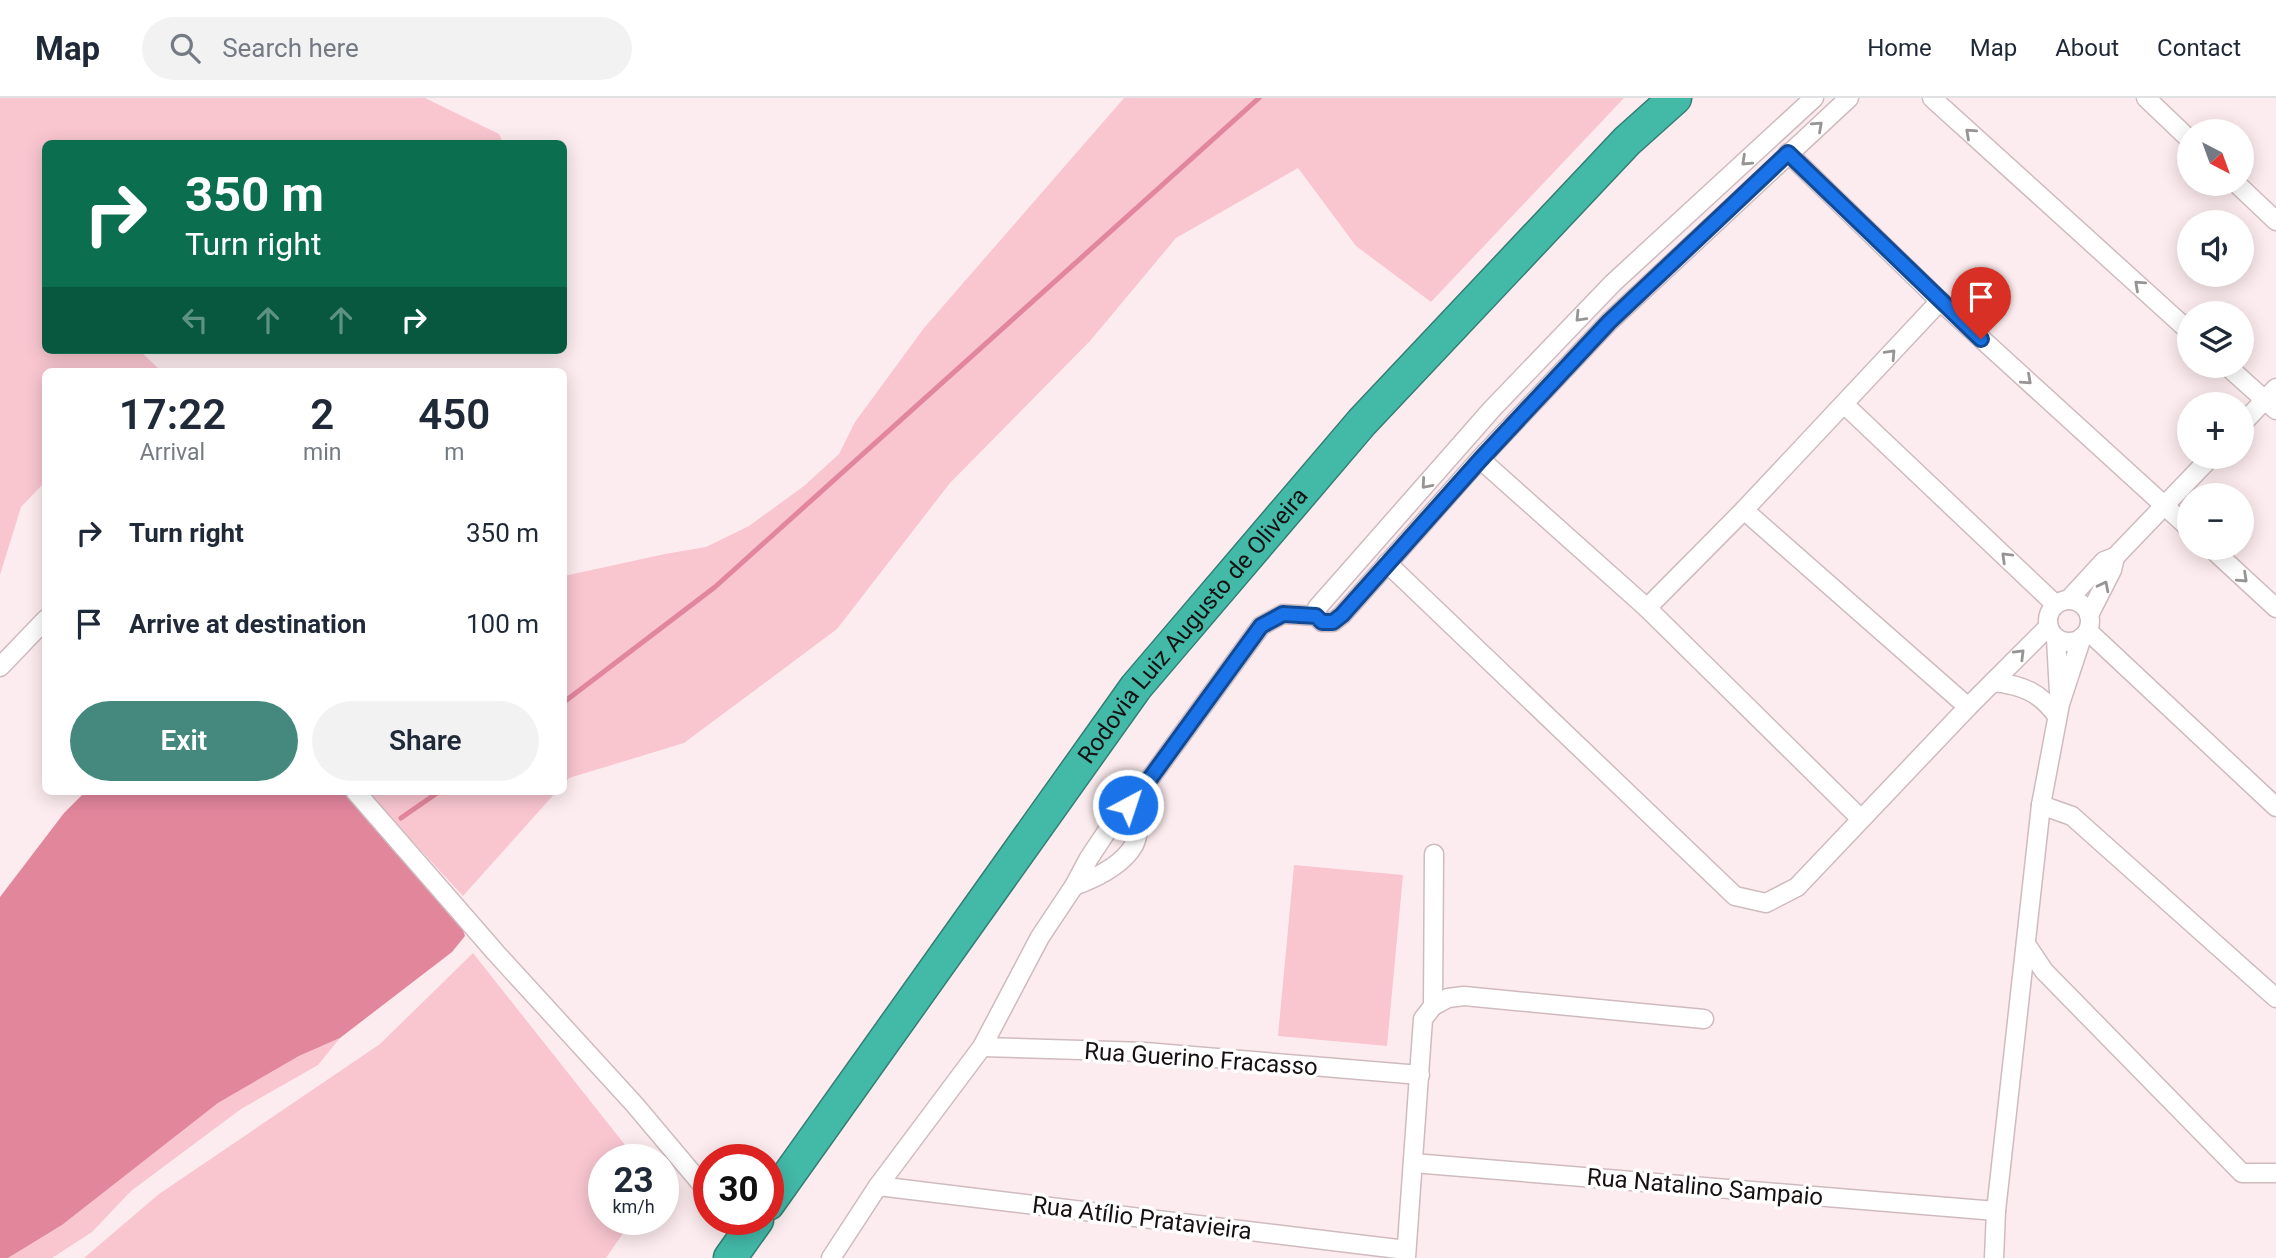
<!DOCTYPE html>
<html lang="en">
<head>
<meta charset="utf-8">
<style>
	body { margin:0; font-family:Roboto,sans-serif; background:#f2f2f3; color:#1f2937; height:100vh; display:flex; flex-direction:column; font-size:26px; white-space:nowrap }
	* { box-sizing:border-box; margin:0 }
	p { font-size:23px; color:#747a83 }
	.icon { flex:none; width:38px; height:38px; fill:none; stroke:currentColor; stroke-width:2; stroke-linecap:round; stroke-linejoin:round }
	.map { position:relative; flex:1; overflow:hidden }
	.sheet { position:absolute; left:42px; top:270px; width:525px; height:427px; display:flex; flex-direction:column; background:#fff; border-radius:10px; box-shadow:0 4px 18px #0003 }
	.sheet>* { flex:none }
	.guide { position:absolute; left:42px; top:42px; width:525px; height:214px; border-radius:10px; box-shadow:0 4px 18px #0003; background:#0b6e4f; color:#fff; overflow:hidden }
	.needle { width:46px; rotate:139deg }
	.controls { position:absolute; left:2177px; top:21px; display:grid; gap:14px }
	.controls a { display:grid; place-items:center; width:77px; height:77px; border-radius:50%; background:#fff; box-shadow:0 4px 18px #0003; font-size:35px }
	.speed { position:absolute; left:588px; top:1046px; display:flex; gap:14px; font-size:35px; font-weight:700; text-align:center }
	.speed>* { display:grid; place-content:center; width:91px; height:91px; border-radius:50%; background:#fff; box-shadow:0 4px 18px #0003; line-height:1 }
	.speed small { font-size:18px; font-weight:400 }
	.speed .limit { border:10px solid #d22; background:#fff; color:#111 }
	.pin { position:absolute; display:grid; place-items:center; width:60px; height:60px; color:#fff; margin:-72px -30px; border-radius:50% 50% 50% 0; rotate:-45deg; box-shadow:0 0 7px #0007 }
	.pin .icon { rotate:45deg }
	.me { position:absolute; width:77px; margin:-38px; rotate:40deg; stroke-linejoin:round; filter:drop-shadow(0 0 5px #0008) }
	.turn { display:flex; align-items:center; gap:24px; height:147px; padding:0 28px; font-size:32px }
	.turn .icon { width:91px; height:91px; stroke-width:2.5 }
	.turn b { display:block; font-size:49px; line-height:60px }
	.lanes { display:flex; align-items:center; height:66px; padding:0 28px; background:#0003; justify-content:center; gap:35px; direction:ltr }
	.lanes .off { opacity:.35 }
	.eta { display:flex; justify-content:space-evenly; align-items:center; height:119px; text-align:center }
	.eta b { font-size:42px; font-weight:600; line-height:49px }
	.action { display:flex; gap:14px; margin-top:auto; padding:14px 28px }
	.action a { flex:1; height:80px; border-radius:42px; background:#45897e; color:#fff; font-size:28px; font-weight:600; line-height:80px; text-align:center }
	.action a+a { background:#f2f2f3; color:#1f2937 }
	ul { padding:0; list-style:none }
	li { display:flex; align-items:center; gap:21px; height:91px; padding:0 28px }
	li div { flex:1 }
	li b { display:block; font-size:26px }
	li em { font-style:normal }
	header { display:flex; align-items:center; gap:42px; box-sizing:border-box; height:98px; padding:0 35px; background:#fff; border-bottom:2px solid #e0e1e3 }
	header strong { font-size:33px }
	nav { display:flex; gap:38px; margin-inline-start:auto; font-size:24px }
	.search { width:490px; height:63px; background:#f2f2f3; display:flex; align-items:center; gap:18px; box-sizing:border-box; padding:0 24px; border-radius:38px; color:#747a83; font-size:26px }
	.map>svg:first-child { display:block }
</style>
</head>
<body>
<header>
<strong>Map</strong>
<div class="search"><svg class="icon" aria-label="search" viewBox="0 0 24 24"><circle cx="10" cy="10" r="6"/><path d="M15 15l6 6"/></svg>Search here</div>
<nav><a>Home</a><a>Map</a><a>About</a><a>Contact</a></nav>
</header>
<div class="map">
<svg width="2276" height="1160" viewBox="0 0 2276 1160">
	<rect width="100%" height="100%" fill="#fdecef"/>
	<!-- green -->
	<g fill="#f9c6d0">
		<path d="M 0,0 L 425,0 L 499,36 L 503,45 L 46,46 L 46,252 L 139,252 L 158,270 L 155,273 L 46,273 L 45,384 L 21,409 L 0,477 Z"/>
		<path d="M 1124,0 L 1624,0 L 1431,204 L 1356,148 L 1298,70 L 1176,140 L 1090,243 L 950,385 L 837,531 L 684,645 L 569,680 L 564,686 L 564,478 L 665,456 L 706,449 L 749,428 L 804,388 L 839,356 L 855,324 L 924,230 Z"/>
		<path d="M 366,693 L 557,693 L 463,798 Z"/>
		<path d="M 1294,767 L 1403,777 L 1387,948 L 1278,938 Z"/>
		<path d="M 473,855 L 637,1062 L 604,1062 L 604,1122 L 632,1122 L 606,1160 L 84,1160 L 159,1096 L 380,946 Z"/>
		<path d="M 340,940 L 318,967 L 241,1011 L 131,1093 L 92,1134 L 52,1160 L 8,1160 L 62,1127 L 218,1005 L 299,958 Z"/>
	</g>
	<!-- water -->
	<path fill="#e2869c" d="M 86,693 L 348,693 L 456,811 L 465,838 L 452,854 L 340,940 L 299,958 L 218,1005 L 62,1127 L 8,1160 L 0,1160 L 0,799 L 64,715 Z"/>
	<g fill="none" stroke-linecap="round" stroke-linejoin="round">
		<!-- stream -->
		<g stroke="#e2869c" stroke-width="5">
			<path d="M 564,604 L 715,489 L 1259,0"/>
			<path d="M 401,720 L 440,693"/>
		</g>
		<!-- street casing -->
		<g stroke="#cfbbbf" stroke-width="21">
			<g id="street">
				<path d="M 1814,0 L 1613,185 L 1492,311 L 1317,510 L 1316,518 L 1322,524 L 1333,524 L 1342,517 L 1480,361 L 1609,224 L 1849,0"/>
				<path d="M 1932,0 L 2189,233"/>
				<path d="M 2146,0 L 2189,41"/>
				<path d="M 1788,55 L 1940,203 L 2189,430"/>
				<path d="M 2237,86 L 2276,123"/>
				<path d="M 2227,268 L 2276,312"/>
				<path d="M 1844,306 L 2055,506"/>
				<path d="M 2242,326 L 2276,290"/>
				<path d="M 1480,361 L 1647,510 L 1861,721"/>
				<path d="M 1744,412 L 1968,609"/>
				<path d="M 2211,450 L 2276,510"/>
				<path d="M 1387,465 L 1735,798 L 1766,805 L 1797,789 L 1968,609 L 2048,529"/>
				<path d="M 2069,501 L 2104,463 L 2115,459 L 2211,359"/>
				<circle cx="2069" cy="523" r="21"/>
				<path d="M 1647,510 L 1744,412 L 1940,203"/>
				<path d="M 2089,517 L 2112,472 L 2115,459"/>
				<path d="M 2088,533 L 2276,709"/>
				<path d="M 2056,540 L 2059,595"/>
				<path d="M 0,569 L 46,521"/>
				<path d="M 1993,584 C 2022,587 2040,594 2057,618"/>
				<path d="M 355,693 L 496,855 L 635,1007 L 709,1095"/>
				<path d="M 2041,707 L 2072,718 L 2276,900"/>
				<path d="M 1074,788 C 1096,780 1122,768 1134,747 C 1141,733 1138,712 1138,697"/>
				<path d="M 2026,846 L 2044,873 L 2242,1075 L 2276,1075"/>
				<path d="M 1433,908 L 1448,900 L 1464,898 L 1704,921"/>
				<path d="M 982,949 L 1145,954 L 1420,977"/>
				<path d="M 1413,1065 L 1996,1113"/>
				<path d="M 878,1088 L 1406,1152"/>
				<path d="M 731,1122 L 745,1138"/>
				<path d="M 831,1160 L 878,1088 L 982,949 L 1040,839 L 1074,788 L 1089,760 L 1117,718 L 1138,697 L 1261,528 L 1283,516 L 1316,518"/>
				<path d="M 1406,1160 L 1423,921 L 1433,908 L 1434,756"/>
				<path d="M 1994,1160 L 1996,1113 L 2041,707 L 2060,606 L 2082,539"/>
			</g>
		</g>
		<!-- highway casing -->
		<g stroke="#347e74" stroke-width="35">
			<g id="highway">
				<path id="s1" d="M 768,1106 L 1136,589 L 1362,324 L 1627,43 L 1675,0"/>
				<path d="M 730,1160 L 757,1122"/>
			</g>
		</g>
		<!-- street -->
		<use href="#street" stroke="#fff" stroke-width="18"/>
		<!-- highway -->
		<use href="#highway" stroke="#43b9a8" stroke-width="32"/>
	</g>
	<!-- one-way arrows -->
	<defs><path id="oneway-chevron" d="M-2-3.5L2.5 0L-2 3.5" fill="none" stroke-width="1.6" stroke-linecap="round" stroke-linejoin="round" transform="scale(1.75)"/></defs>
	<g stroke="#979494">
		<use href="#oneway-chevron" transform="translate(1818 28) rotate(-42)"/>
		<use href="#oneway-chevron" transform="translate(1970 35) rotate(-138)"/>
		<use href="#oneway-chevron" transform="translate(1746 63) rotate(137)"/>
		<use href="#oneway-chevron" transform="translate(2139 187) rotate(-138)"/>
		<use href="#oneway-chevron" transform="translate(1580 219) rotate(134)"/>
		<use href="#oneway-chevron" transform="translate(1891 256) rotate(-47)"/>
		<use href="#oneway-chevron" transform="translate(2027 282) rotate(42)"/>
		<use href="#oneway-chevron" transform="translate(1426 386) rotate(131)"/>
		<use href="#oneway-chevron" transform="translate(2006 459) rotate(-136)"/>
		<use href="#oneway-chevron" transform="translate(2243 480) rotate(43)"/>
		<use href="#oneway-chevron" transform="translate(2104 488) rotate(-63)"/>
		<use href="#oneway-chevron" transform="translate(2020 556) rotate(-45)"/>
	</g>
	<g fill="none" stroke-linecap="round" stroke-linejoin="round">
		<!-- route casing -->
		<g stroke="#114b97" stroke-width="18">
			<path id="route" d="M 1128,707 L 1138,697 L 1261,528 L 1283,516 L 1316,518 L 1322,524 L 1333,524 L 1342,517 L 1480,362 L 1609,224 L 1788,55 L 1981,241"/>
		</g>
		<!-- route -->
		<use href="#route" stroke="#1a73e8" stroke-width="12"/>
	</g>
	<g text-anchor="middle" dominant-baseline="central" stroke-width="7" stroke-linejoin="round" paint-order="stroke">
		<!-- street labels -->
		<g font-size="24" fill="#181112" stroke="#fff">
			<text stroke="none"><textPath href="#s1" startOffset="718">Rodovia Luiz Augusto de Oliveira</textPath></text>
			<text transform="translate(1201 961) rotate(4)">Rua Guerino Fracasso</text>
			<text transform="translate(1705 1089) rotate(5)">Rua Natalino Sampaio</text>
			<text transform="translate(1142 1120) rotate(7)">Rua Atílio Pratavieira</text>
		</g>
	</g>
</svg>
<div class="controls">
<a><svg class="needle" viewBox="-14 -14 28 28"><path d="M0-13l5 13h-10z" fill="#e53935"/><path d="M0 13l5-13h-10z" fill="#747a83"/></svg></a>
<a><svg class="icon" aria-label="sound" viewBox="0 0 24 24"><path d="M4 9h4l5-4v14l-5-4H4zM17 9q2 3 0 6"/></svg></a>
<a><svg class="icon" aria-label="layers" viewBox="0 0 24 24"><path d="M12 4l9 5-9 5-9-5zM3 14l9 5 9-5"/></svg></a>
<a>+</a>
<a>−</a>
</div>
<div class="speed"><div>23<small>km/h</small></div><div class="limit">30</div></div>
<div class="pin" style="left:1981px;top:241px;background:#d93025"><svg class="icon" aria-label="arrive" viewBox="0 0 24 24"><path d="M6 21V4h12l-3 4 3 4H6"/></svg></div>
<svg class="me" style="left:1128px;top:707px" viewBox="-20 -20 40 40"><circle r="17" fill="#1a73e8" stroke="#fff" stroke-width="3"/><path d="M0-11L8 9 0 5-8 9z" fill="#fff"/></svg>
<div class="guide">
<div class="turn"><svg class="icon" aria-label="right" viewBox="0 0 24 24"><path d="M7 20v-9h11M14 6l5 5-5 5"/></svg><div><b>350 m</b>Turn right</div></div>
<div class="lanes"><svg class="icon off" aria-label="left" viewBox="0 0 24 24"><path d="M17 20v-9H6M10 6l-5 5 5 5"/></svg><svg class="icon off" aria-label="ahead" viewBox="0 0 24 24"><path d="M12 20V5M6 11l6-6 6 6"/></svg><svg class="icon off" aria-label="ahead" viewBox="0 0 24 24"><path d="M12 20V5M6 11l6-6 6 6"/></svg><svg class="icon" aria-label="right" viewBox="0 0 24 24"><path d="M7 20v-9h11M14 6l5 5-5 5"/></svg></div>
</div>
<section class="sheet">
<div class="eta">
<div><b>17:22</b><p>Arrival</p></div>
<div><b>2</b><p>min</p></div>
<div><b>450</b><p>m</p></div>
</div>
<ul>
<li><svg class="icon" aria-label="right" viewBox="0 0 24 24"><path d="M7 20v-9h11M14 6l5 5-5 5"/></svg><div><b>Turn right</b></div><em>350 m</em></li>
<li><svg class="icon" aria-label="arrive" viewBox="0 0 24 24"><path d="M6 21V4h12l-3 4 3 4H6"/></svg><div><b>Arrive at destination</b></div><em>100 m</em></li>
</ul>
<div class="action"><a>Exit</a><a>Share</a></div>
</section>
</div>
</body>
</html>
